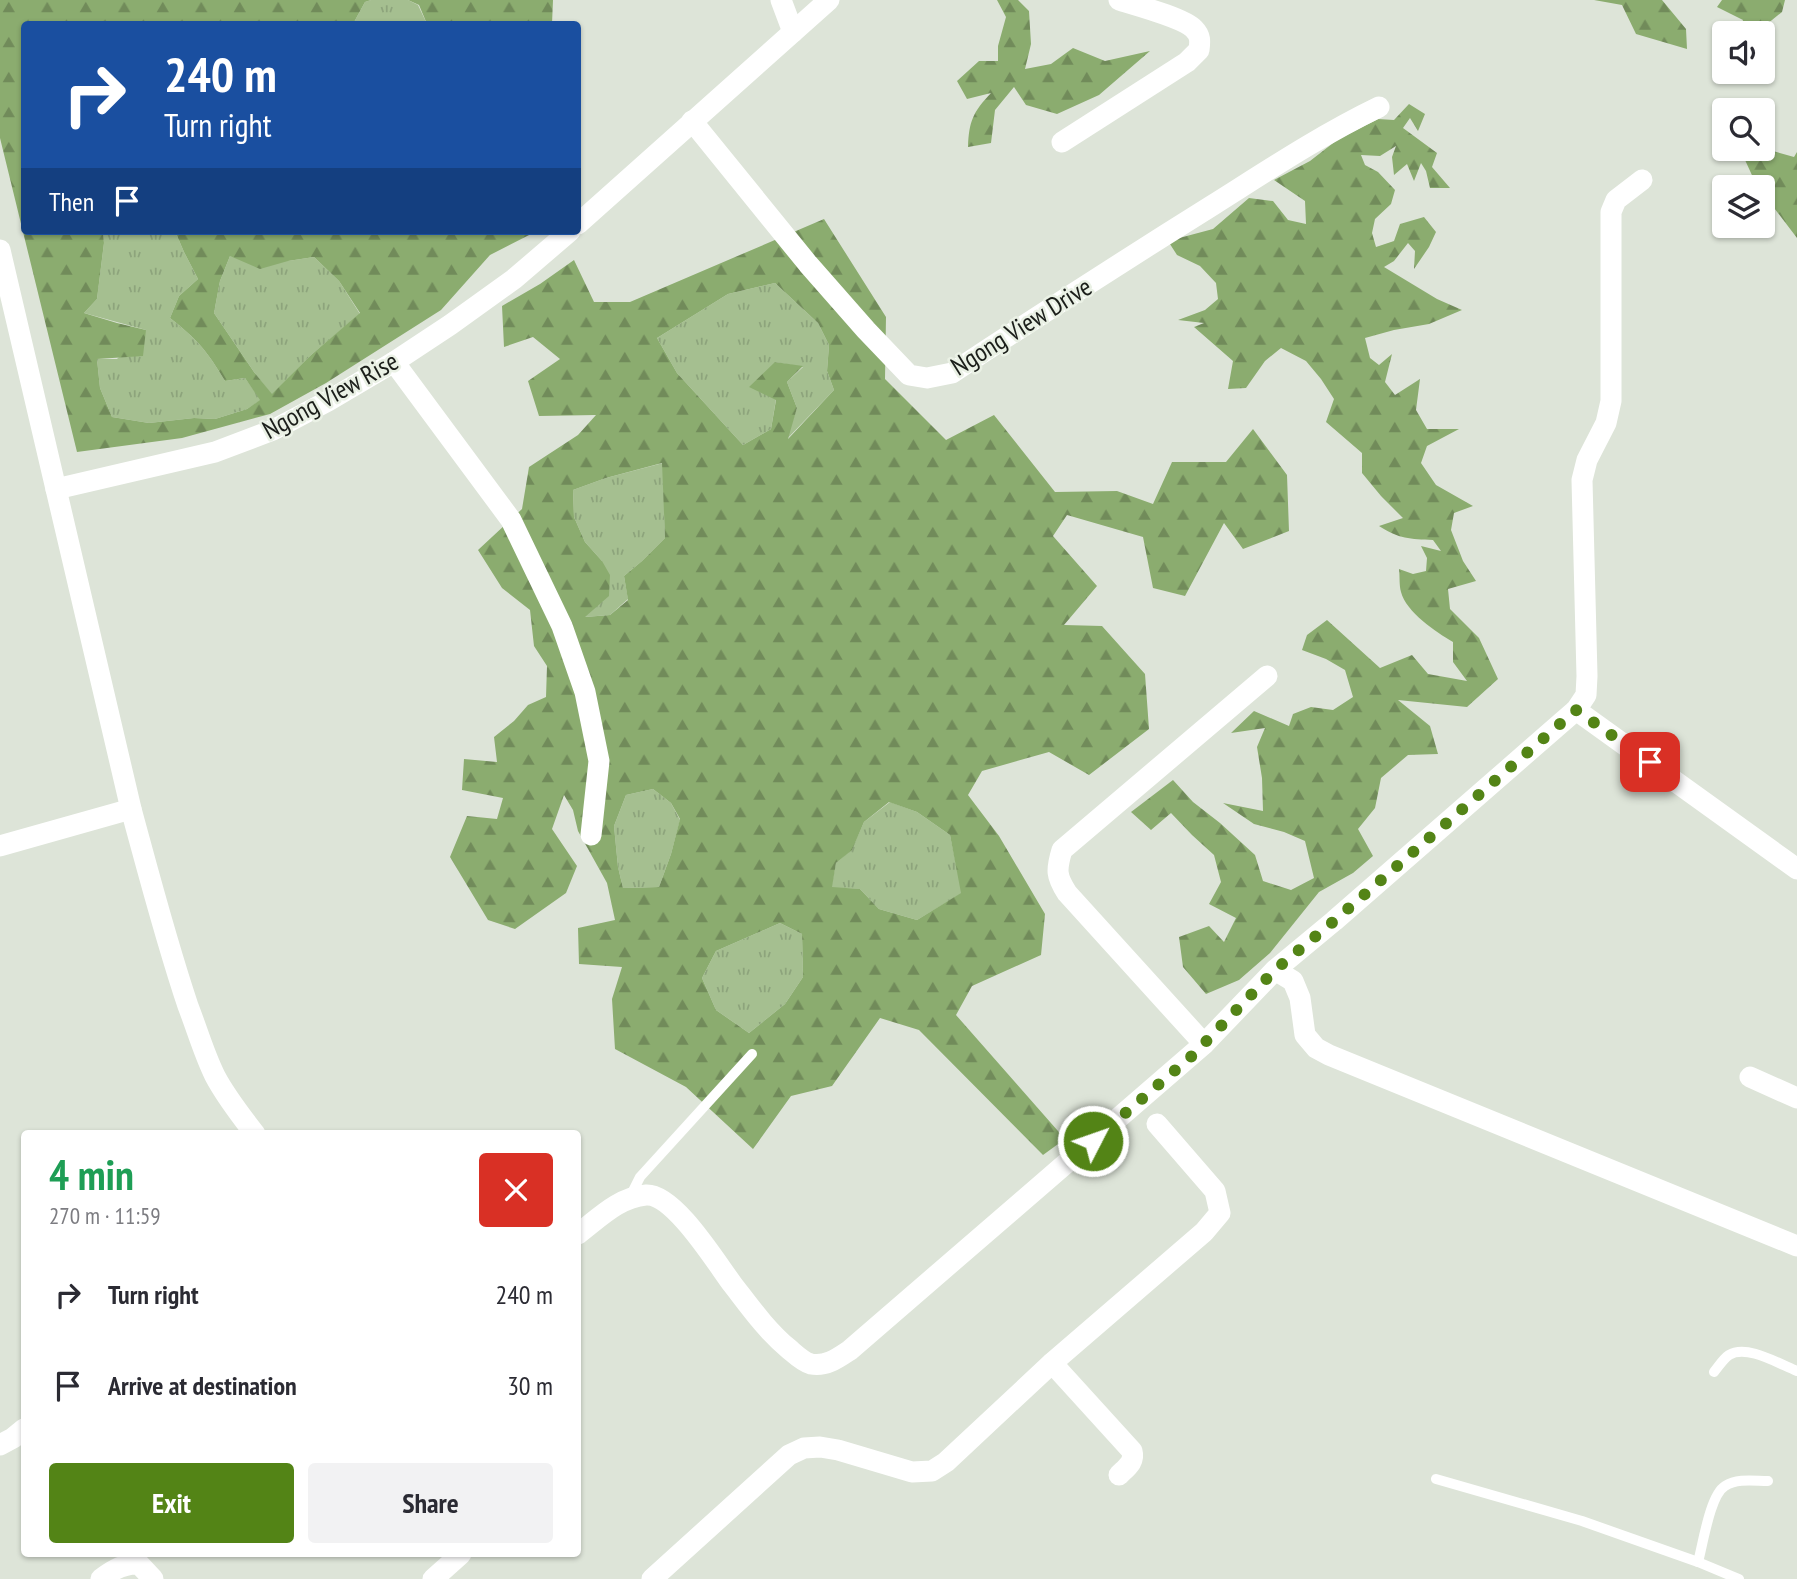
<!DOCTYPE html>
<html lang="en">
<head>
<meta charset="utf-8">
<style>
	body { margin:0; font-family:"PT Sans Narrow",sans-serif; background:#f2f2f3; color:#2b2b33; height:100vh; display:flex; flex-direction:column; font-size:26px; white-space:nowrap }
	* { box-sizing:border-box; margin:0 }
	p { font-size:23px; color:#7c7c81 }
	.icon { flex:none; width:38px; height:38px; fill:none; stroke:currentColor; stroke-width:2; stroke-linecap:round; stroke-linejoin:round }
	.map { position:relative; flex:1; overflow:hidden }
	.sheet { position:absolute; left:21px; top:1130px; width:560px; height:427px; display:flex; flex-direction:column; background:#fff; border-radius:7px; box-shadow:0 2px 5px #0004 }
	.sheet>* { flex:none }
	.top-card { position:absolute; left:21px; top:21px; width:560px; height:214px; border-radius:7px; box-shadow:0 2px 5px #0004; background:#1a4fa0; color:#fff; overflow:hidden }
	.controls { position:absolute; left:1712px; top:21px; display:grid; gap:14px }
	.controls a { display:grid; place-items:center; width:63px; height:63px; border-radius:7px; background:#fff; box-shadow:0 2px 5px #0004; font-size:35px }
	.pin { position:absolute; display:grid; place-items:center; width:60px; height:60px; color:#fff; margin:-30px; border-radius:14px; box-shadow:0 4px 10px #0006 }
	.me { position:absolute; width:77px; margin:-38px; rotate:49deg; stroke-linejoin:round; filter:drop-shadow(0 0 5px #0008) }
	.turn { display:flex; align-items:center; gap:24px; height:147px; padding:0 28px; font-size:32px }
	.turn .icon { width:91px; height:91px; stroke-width:2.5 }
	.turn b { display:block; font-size:49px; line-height:60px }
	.then { display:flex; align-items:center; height:66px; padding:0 28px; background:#0003; gap:14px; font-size:26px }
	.round { display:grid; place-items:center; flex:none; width:74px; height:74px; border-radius:7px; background:#f2f2f3 }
	.summary { display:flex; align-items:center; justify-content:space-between; height:119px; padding:0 28px }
	h1 { font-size:42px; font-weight:600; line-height:52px; color:#1e9e55 }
	.primary-button { display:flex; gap:14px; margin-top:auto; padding:14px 28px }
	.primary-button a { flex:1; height:80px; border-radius:7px; background:#538416; color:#fff; font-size:28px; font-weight:600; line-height:80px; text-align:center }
	.primary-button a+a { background:#f2f2f3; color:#2b2b33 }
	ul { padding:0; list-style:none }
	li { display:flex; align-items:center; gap:21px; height:91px; padding:0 28px }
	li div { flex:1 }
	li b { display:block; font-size:26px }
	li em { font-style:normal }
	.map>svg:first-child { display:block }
</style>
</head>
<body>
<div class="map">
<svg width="1797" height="1579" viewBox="0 0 1797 1579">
	<defs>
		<pattern id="grass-tufts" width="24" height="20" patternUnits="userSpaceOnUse" patternTransform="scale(1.75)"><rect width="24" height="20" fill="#a5bf90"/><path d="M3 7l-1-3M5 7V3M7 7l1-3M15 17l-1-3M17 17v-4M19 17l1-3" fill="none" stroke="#8da47c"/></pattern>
		<pattern id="forest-firs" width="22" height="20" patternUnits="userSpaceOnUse" patternTransform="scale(1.75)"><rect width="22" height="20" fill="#8bac6f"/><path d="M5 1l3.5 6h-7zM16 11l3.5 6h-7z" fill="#718b5a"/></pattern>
	</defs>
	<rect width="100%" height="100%" fill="#dde4d8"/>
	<!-- grass -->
	<g fill="url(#grass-tufts)">
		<path d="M 371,0 L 408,0 L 418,5 L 427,24 L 353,24 L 365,2 Z"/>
		<path d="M 103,231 L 175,231 L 184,252 L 198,279 L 179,296 L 170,318 C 198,340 207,351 225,381 L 245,378 L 261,400 L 247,409 L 215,419 L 194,418 L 149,423 L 112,417 L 100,388 L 97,359 L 117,359 L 146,330 L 84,313 L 97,299 L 104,243 Z"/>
		<path d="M 230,256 L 288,261 L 314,257 L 339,281 L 360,314 L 311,355 L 272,395 L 254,372 L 214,313 L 220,281 Z"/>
		<path d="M 775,283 L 818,323 L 829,345 L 827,371 L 834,390 L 786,440 L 797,408 L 787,382 L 803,367 L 775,362 L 776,399 L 771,429 L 743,445 L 677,373 L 657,338 L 728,294 Z"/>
		<path d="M 663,463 L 665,538 L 642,561 L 624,576 L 628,599 L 610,615 L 584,617 L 602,561 L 585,542 L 574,517 L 573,490 L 606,478 Z"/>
		<path d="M 653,789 L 671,803 L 680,820 L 671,854 L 659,887 L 623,888 L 618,867 L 614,826 L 626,795 Z"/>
		<path d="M 890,802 L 917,812 L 950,835 L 962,893 L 917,920 L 879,909 L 860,889 L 831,888 L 836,863 L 852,849 L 864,822 Z"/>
		<path d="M 780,923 L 802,934 L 803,977 L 785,1004 L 749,1033 L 716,1010 L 702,978 L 716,951 Z"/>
	</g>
	<!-- forest -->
	<g fill="url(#forest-firs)" fill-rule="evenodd">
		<path d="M 0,0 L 371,0 L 365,2 L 353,24 L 24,24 L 24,231 L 103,231 L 104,243 L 97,299 L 84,313 L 117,323 L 146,330 L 143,356 L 97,359 L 100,388 L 112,417 L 149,423 L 194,418 L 215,419 L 247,409 L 260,400 L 245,378 L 225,381 C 207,351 198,340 170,318 L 179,296 L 198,279 L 184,252 L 175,231 L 534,231 L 533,233 L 490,255 L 441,310 L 326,383 L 270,414 L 182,438 L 77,452 L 0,138 ZM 230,256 L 260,269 L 288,261 L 314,257 L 339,281 L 360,313 L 311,355 L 272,394 L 254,372 L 214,313 L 220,281 Z"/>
		<path d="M 408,0 L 553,0 L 552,24 L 427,24 L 419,5 Z"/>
		<path d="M 997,0 L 1018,0 L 1029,11 L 1031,44 L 1025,69 L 1051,64 L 1073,48 L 1105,61 L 1150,51 L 1099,95 L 1057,114 L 1026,105 L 1014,87 L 995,110 L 991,143 L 968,147 C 969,121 973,112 991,93 L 967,99 L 957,81 L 979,61 L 998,61 L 998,46 L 1006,17 Z"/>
		<path d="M 1594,0 L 1662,0 L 1686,29 L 1687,49 L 1636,34 L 1622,5 Z"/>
		<path d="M 1722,0 L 1785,0 L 1782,12 L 1756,33 L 1739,33 L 1743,20 L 1717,7 Z"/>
		<path d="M 1409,104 L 1425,114 L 1418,131 L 1410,118 L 1403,128 L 1437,153 L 1432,167 L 1450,188 L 1430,188 L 1426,171 L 1421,163 L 1414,181 L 1407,164 L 1394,175 L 1392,157 L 1396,146 L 1380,156 L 1361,155 L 1365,165 L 1378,172 L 1395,190 L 1391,204 L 1375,219 L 1372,233 L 1376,247 L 1394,241 L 1400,224 L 1424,217 L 1436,232 L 1429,247 L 1414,269 L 1415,251 L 1408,243 L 1394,261 L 1384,267 L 1437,299 L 1462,310 L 1429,324 L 1394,330 L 1365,338 L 1370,358 L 1379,365 L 1392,354 L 1385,382 L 1395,395 L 1420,379 L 1416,410 L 1427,429 L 1459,429 L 1427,446 L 1421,463 L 1436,485 L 1473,506 L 1454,513 L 1451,530 L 1463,561 L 1476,581 L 1448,589 L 1450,609 L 1479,638 L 1498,679 L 1467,707 L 1398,700 L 1430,726 L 1438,754 L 1408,755 L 1381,778 L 1375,808 L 1358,829 L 1373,856 L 1353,873 L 1319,892 L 1270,953 L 1239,980 L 1206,994 L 1183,967 L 1179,937 L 1209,926 L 1224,942 L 1236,918 L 1209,904 L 1221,882 L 1214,855 L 1192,835 L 1171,813 L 1151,830 L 1131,812 L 1173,780 L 1193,802 L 1220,823 L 1255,855 L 1263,881 L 1291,890 L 1314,878 L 1305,841 L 1284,832 L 1254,824 L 1223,803 L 1263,811 L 1262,778 L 1257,747 L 1265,728 L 1231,733 L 1254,711 L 1289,726 L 1293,714 L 1311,707 L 1333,710 L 1353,697 L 1345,670 L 1326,659 L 1302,650 L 1307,635 L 1327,620 L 1380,668 L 1412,655 L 1428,674 L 1467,681 L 1453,662 L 1453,642 C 1436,632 1406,612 1401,592 C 1399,585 1400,577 1399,569 L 1413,574 L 1426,571 L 1427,558 L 1421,546 L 1441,551 L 1433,540 C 1410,539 1399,539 1379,526 L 1403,518 L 1381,496 L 1362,473 L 1362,453 L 1326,422 L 1334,399 L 1321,379 L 1306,361 L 1281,348 L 1265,361 L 1246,388 L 1228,389 L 1233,361 L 1194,327 L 1204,323 L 1178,320 L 1205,310 L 1218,299 L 1216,283 L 1200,266 L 1177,255 L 1168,241 L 1213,229 L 1249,198 L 1273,201 L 1288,220 L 1306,224 L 1305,201 L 1274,180 L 1310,161 L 1337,140 L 1378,119 L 1394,120 Z"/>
		<path d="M 1762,148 L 1794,157 L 1797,152 L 1797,238 L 1762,192 L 1762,187 L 1759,187 L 1756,184 L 1740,149 Z"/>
		<path d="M 824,219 L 886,317 L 885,379 L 946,440 L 994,415 L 1055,492 L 1117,491 L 1153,504 L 1172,462 L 1226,462 L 1253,429 L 1287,475 L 1289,531 L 1243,549 L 1224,523 L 1185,596 L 1153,588 L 1143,537 L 1067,515 L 1053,536 L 1097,586 L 1064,625 L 1102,626 L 1145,674 L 1149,729 L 1089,775 L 1049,752 L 982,771 L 968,795 L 999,836 L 1045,914 L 1041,955 L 972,986 L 956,1015 L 1065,1139 L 1043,1155 L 919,1030 L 880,1018 L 832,1086 L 791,1096 L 753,1149 L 686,1087 L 615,1049 L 612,999 L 622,967 L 579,964 L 578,928 L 615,920 L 607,883 L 578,831 L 573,810 L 564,795 L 552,829 L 577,866 L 566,893 L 515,929 L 488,920 L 450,857 L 467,816 L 497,819 L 503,798 L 462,790 L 464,759 L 497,762 L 494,737 L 514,721 L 528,705 L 546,697 L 547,666 L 534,646 L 530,610 L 502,588 L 478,550 L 522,509 L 529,467 L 578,435 L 596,415 L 539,416 L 528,381 L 560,359 L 533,337 L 504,347 L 502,306 L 540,284 L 574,260 L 594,302 L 630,302 ZM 775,283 L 818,323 L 829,345 L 827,371 L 834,390 L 788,439 L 797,408 L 787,382 L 803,366 L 775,362 L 749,387 L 776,400 L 771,429 L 743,445 L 677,373 L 657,338 L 728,294 ZM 662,463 L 665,538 L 642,561 L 624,576 L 628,600 L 610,615 L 585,617 L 609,596 L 610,575 L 602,561 L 585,542 L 574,517 L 573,490 L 606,478 ZM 653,789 L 671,803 L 680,819 L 671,854 L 659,887 L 623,888 L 618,867 L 614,826 L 626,795 ZM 889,802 L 917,812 L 950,835 L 961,893 L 917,920 L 879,909 L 860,889 L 832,887 L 836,863 L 852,850 L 864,822 ZM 780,923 L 802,934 L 803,977 L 785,1004 L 749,1033 L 716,1010 L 702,978 L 716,951 Z"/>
	</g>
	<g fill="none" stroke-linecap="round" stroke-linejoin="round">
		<!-- service -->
		<g stroke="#fff" stroke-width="10">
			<path d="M 630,1197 L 640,1177 L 752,1054"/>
			<path d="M 1714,1372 C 1719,1366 1723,1359 1729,1355 C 1747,1344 1779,1364 1797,1371"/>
			<path d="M 1436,1479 L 1582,1521 L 1698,1562 L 1739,1579"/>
			<path d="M 1698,1562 C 1703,1544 1710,1495 1725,1486 C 1738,1478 1754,1481 1768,1481"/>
		</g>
		<!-- minor -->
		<g stroke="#fff" stroke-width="21">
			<path d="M 781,0 L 793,32"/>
			<path d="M 692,121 L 808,264 L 866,330 L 909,375 L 927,378 L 952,373 C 1038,316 1125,260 1213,205 C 1267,171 1321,135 1379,107"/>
			<path d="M 1062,142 L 1187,62 L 1199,50 C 1200,42 1201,36 1194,29 C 1184,18 1135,5 1119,0"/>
			<path d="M 578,224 L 829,0"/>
			<path d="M 0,250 L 131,809 C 149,875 166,941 188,1006 C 197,1029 204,1054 215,1076 C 226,1097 241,1116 255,1134"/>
			<path d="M 394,362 L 511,520 L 562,626 L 585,692 L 599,761 L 591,835"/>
			<path d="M 56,489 L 215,452 L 273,430 L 328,401 L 394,362 L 450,325 L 514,279 L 570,231"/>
			<path d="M 1576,710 L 1797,869"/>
			<path d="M 0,846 L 131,809"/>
			<path d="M 1275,970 L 1293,981 L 1300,998 L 1305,1035 L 1316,1048 L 1329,1055 L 1797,1246"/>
			<path d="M 1204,1044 L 1275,970 L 1334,921 L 1561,723 L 1576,710 L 1586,695 L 1587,676 L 1582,480 L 1587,460 L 1606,423 L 1611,401 L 1611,212 L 1616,200 L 1642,180"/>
			<path d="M 1750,1077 L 1797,1098"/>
			<path d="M 578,1234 C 598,1219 619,1197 646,1195 C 674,1193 717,1264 733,1285 C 750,1307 767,1331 789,1349 C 795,1354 803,1362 811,1364 C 826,1367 838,1358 850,1350 L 1204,1044 L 1067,893 C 1056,876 1056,870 1062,850 L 1267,676"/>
			<path d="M 1052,1363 L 1132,1451 C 1135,1462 1127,1467 1119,1475"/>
			<path d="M 0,1445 L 13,1438 L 24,1429"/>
			<path d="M 101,1579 C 112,1570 125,1563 139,1564 L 153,1579"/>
			<path d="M 433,1579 L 461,1554"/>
			<path d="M 652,1579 L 789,1455 L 804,1448 L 820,1447 L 838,1450 L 912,1472 L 932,1471 L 946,1462 L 1052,1363 L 1204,1232 L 1220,1213 L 1215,1191 L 1157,1124"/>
		</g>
	</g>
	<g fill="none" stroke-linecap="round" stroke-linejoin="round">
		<!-- route -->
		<path stroke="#538416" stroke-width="12" stroke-dasharray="0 21.6" d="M 1093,1141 L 1194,1054 L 1275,970 L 1334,921 L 1576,710 L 1650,762"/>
	</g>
	<g text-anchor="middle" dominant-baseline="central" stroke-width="5" stroke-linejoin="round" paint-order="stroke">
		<!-- street labels -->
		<g font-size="26" fill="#1b1e1a" stroke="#eaf1e5">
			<text transform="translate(1021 326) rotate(-32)">Ngong View Drive</text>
			<text transform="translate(330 395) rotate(-29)">Ngong View Rise</text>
		</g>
	</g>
</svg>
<div class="controls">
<a><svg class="icon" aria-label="sound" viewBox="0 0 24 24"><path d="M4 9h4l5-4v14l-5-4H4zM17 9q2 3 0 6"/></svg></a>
<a><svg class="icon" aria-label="search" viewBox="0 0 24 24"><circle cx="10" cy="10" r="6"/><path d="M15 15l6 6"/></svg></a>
<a><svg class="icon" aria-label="layers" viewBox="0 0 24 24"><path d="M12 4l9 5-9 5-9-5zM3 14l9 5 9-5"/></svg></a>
</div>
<div class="pin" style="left:1650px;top:762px;background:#d93025"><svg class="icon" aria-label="arrive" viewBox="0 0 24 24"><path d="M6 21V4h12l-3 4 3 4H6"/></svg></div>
<svg class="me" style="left:1093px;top:1141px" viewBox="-20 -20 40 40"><circle r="17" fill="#538416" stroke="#fff" stroke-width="3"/><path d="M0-11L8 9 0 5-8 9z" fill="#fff"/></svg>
<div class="top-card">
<div class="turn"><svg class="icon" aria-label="right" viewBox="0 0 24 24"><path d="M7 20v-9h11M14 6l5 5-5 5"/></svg><div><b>240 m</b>Turn right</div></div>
<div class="then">Then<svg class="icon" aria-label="arrive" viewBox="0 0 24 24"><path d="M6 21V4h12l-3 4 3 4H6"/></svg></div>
</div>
<section class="sheet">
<div class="summary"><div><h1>4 min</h1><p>270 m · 11:59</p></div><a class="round" style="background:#d93025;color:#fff"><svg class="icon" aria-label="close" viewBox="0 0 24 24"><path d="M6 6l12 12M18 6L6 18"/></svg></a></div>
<ul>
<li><svg class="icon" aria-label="right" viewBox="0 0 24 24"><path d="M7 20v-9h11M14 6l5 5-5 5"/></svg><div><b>Turn right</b></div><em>240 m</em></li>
<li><svg class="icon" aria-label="arrive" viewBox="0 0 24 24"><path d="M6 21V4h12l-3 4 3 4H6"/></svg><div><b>Arrive at destination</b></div><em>30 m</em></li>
</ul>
<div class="primary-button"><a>Exit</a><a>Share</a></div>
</section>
</div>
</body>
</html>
